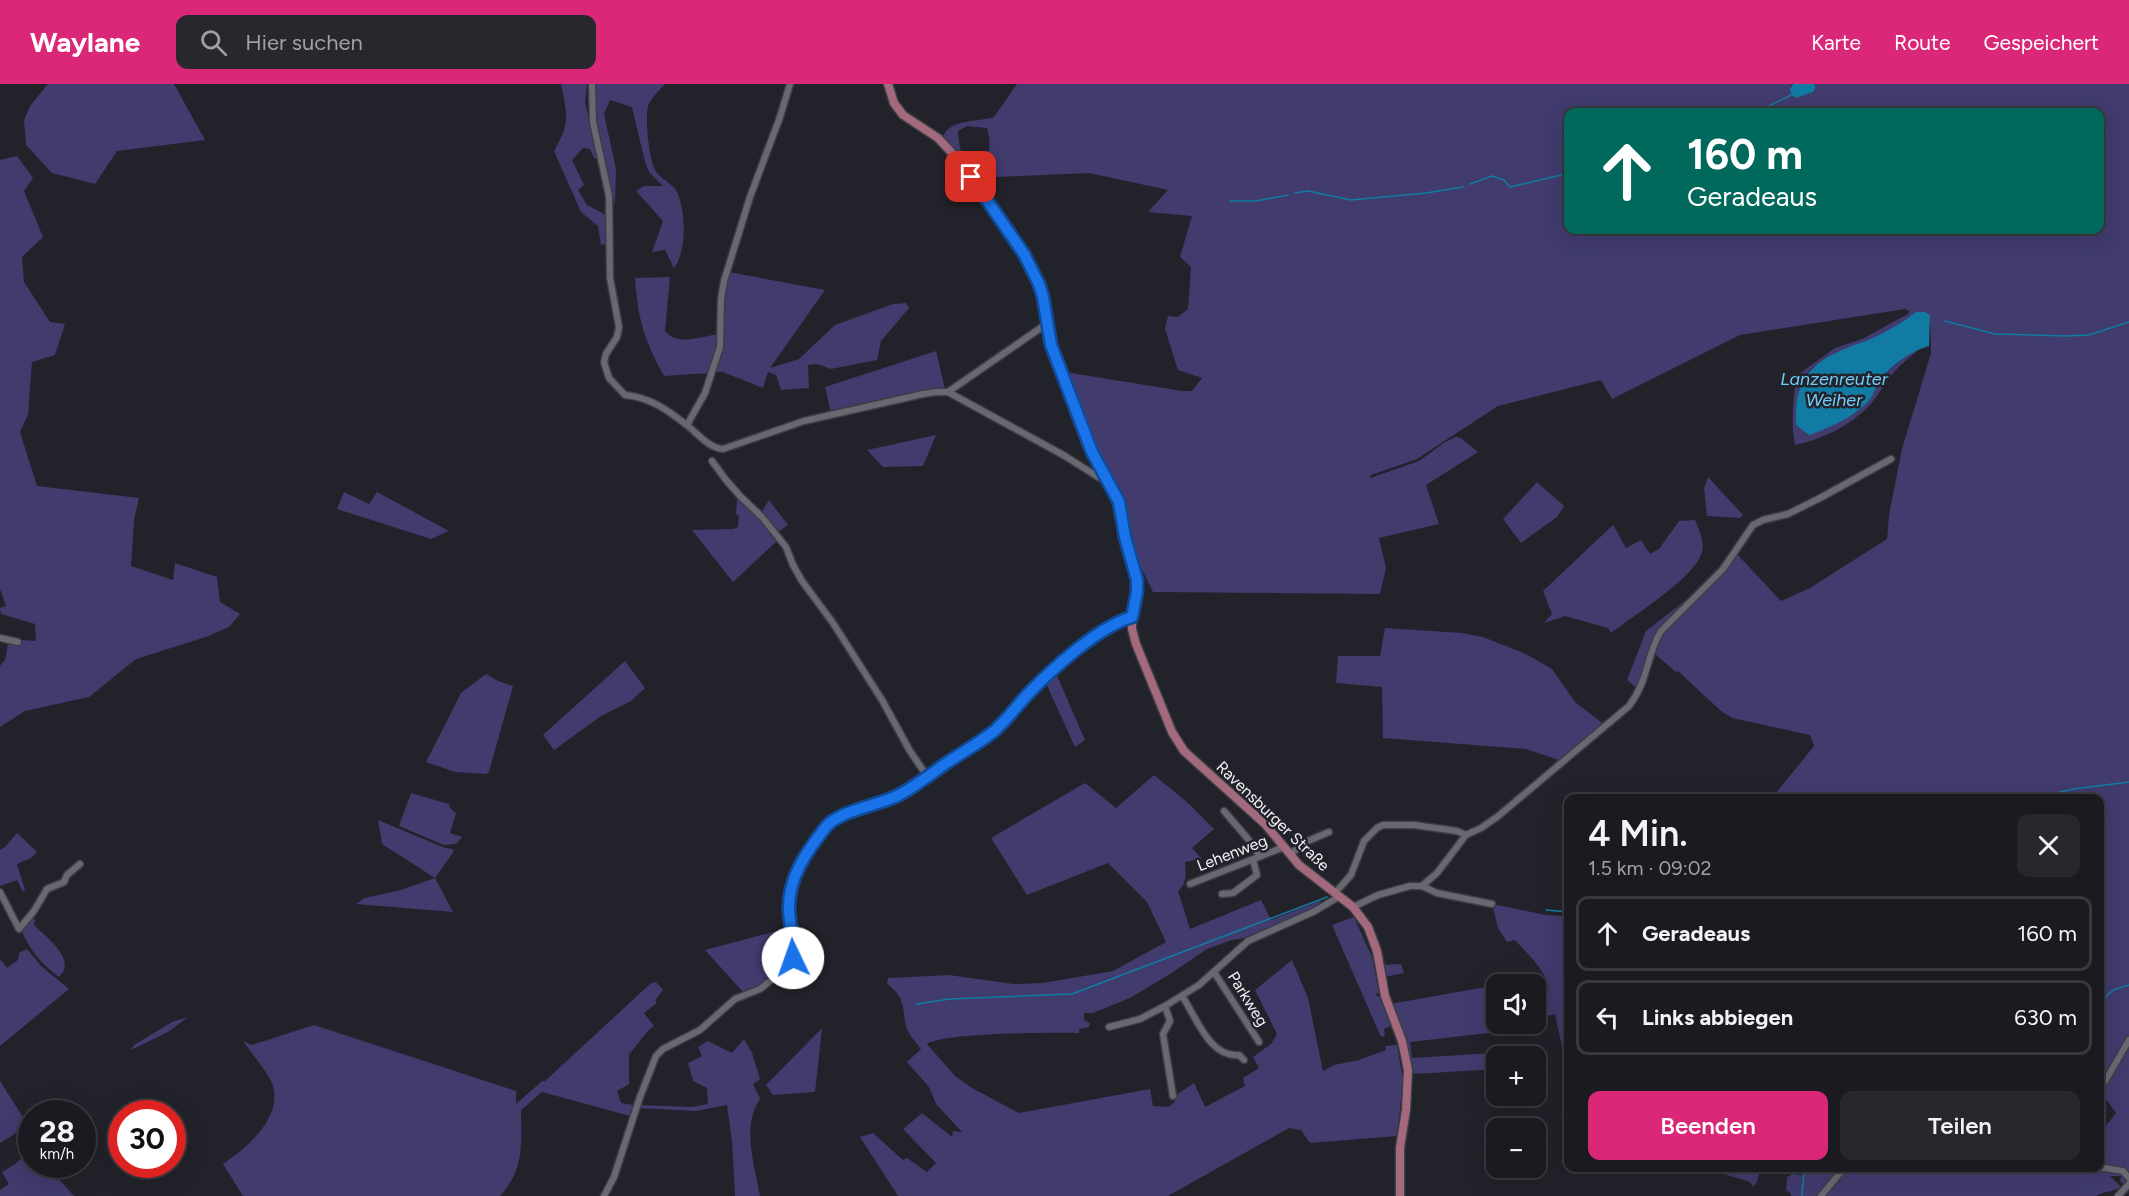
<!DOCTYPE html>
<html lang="de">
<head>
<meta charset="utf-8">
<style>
	body { margin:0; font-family:Figtree,sans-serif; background:#27272d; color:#f1f3f6; height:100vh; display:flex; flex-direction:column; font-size:22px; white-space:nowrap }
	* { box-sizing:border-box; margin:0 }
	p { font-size:20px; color:#9fa1a5 }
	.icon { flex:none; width:33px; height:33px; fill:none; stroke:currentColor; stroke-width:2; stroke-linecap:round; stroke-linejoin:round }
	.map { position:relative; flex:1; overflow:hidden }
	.panel { position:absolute; left:1564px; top:710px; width:540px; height:378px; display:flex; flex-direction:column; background:#1a1a20; border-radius:12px; box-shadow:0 6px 24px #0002,0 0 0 2px #38383e }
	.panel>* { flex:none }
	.guide { position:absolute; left:1564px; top:24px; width:540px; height:126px; border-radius:12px; box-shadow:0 6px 24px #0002,0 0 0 2px #38383e; background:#00695c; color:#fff; overflow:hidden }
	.fabs { position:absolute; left:1486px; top:890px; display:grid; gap:12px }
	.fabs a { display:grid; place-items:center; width:60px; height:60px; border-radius:12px; background:#1a1a20; box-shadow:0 6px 24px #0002,0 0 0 2px #38383e; font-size:30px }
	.speed { position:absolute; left:18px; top:1016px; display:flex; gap:12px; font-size:30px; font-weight:700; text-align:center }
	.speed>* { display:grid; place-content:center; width:78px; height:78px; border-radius:50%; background:#1a1a20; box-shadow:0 6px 24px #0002,0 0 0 2px #38383e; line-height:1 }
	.speed small { font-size:15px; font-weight:400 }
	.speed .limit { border:9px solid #d22; background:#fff; color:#111 }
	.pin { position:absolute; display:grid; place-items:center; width:51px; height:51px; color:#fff; margin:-26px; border-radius:12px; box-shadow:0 3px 9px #0006 }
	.me { position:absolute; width:66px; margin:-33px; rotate:357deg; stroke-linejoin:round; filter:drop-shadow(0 0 4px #0008) }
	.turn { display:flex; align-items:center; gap:21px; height:126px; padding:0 24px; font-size:27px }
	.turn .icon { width:78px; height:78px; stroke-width:2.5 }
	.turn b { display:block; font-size:42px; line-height:51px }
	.round { display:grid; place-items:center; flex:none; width:63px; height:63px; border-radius:12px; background:#27272d }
	.head { display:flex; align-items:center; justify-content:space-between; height:102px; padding:0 24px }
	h1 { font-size:36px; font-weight:600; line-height:45px }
	.cta { display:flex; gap:12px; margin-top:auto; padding:12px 24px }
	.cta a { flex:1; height:69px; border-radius:12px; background:#db2777; color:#fff; font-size:24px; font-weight:600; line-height:69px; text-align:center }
	.cta a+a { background:#27272d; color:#f1f3f6 }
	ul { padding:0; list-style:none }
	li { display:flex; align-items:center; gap:18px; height:75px; margin:0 12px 9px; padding:0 12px; border:3px solid #38383e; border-radius:12px }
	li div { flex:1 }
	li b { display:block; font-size:22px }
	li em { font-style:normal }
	header { display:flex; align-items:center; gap:36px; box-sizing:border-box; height:84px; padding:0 30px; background:#db2777; color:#fff }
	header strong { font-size:28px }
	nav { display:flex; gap:33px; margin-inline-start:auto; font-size:21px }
	.search { width:420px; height:54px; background:#27272d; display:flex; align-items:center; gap:15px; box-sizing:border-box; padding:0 21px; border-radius:12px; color:#9fa1a5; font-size:22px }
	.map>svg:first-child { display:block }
</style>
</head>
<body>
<header>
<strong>Waylane</strong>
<div class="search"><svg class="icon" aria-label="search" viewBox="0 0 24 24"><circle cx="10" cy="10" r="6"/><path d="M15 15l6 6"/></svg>Hier suchen</div>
<nav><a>Karte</a><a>Route</a><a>Gespeichert</a></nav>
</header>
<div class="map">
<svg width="2129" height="1112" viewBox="0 0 2129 1112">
	<rect width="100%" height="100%" fill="#22222a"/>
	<!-- green -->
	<g fill="#413b6e" fill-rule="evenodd">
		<path d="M 48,0 L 174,0 L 205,56 L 117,67 L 95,100 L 52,89 L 26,61 L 24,36 L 30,22 Z"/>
		<path d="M 561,0 L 587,0 L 585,18 L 598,76 L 594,74 L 590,65 L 583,64 L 572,76 L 584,101 L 578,106 L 587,121 L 606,131 L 606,160 L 601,161 L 598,142 L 581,128 L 554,67 C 571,37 567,32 561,0 Z"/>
		<path d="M 594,0 L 665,0 C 660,6 651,14 648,22 C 645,36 649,79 657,89 C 663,96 674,101 677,108 C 686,127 687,167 674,184 L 665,166 L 652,168 L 663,137 L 636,107 L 644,102 L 663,102 L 649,88 L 645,78 L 632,23 L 610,16 L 604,30 L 616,85 L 615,121 L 595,34 Z"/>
		<path d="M 1017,0 L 1792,0 L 1790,5 L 1791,11 L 1796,14 L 1813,8 L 1816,3 L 1814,0 L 2129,0 L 2129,959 L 2100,1001 L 2100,714 L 1772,714 L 1814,662 L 1810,651 L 1732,634 L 1721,627 L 1678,587 L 1676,588 L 1654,569 L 1660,552 L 1736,469 L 1781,517 L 1810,504 L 1887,455 L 1889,431 L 1902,365 L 1931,269 L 1930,231 L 1916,228 C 1902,238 1888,248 1872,255 C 1845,267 1813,272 1800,302 L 1824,346 C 1839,337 1855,330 1867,317 C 1873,312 1875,303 1880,297 C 1889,285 1902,274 1916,266 L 1916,268 C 1909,274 1901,280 1895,287 C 1885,298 1879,311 1870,321 C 1850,342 1823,355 1795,361 C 1790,337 1794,315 1796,292 L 1835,264 L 1862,255 L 1908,230 L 1909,227 L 1905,225 L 1740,251 L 1612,315 L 1601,296 L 1498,322 L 1417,375 L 1371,391 L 1370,394 L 1419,377 L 1445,358 L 1456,353 L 1461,354 L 1478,368 L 1426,401 L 1439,440 L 1379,454 L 1386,484 L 1380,510 L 1153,508 L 1136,473 L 1129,433 L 1120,410 L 1093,364 L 1065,288 L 1182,307 L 1192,307 L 1202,294 L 1178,286 L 1165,245 L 1168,232 L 1178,233 L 1188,225 L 1191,183 L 1180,173 L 1192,132 L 1148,128 L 1168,106 L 1089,89 L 975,94 C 986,75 994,66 987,44 L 967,42 L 958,47 C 959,61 960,75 974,81 L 971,86 L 955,66 L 943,54 C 947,35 979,38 994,33 ZM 1569,28 L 2100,28 L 2100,146 L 1569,146 Z"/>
		<path d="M 17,72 L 33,94 L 24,107 L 43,153 L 22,173 L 24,198 L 50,238 L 65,240 L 55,271 L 32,278 L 28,331 L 20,348 L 37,402 L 139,414 L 134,436 L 131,482 L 173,496 L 175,479 L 217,493 L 220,518 L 240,530 L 229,543 L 206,553 L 136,575 L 89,613 L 25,627 L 0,643 L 0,582 L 5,576 L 9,555 L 36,557 L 35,540 L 1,530 L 0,524 L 6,522 L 0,505 L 0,76 Z"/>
		<path d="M 729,188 L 825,206 L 770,284 L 799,275 L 835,241 L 893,220 L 906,219 L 909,224 L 881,257 L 877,276 L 831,285 L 817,280 L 808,281 L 809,304 L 781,306 L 776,291 L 768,288 L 763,304 L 723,288 L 711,288 L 721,265 L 723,216 Z"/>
		<path d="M 670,193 L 665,247 C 677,263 703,252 719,250 L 719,263 L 709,289 L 664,292 C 644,255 638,236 635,194 Z"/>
		<path d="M 936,267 L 945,305 L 831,329 L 825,303 Z"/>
		<path d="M 936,351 L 923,382 L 883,383 L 867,366 Z"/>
		<path d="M 1708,393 L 1743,431 L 1740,434 L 1707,432 L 1704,404 Z"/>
		<path d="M 1537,398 L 1564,422 L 1557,433 L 1521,459 L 1503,435 Z"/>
		<path d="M 344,408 L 369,420 L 377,408 L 449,447 L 431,455 L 337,425 Z"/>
		<path d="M 737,415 L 759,433 L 778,456 L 733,498 L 692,446 L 733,445 L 738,443 L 739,432 L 736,430 Z"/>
		<path d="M 769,416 L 788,441 L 778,448 L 761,429 Z"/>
		<path d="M 1695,436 C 1699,446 1705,458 1702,468 C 1696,493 1633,532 1611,549 L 1608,544 L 1565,532 L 1544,539 L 1552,530 L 1543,507 L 1613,441 L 1626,464 L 1641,456 L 1650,470 L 1659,465 L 1679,437 Z"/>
		<path d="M 1708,499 L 1665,539 L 1639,606 L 1627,596 L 1646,547 Z"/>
		<path d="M 1385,544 L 1462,549 L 1483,553 L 1526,570 L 1552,585 L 1575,618 L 1605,641 L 1559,676 L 1526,665 L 1383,654 L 1382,603 L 1336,599 L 1338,572 L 1380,572 Z"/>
		<path d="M 625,577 L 645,604 L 631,617 L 601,632 L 554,666 L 543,651 Z"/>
		<path d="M 1055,587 L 1085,656 L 1075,663 L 1045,597 Z"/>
		<path d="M 486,590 L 498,597 L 513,602 L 489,688 L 486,690 L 455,688 L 426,678 L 461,609 Z"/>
		<path d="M 1154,691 L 1188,719 L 1214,745 L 1192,764 L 1202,775 L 1185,778 C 1186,790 1187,799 1178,807 L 1190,845 L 1261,816 L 1271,836 L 1322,816 L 1312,826 L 1251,853 L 1232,856 L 1207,865 L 1170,890 L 1130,914 L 1093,929 L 1084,929 L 1084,936 L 1090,939 L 1089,943 L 1079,945 L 1079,949 C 1057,948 940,949 927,960 L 955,992 L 972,1004 L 1019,1029 L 1150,1005 L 1153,1022 L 1168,1023 L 1175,1018 L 1175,1012 L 1194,999 L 1205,1023 L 1245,1002 L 1243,994 L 1259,984 L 1253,973 L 1271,960 L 1277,950 L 1255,906 L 1292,876 L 1308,914 L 1323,987 L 1334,981 L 1359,976 L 1386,966 L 1385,962 L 1397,961 L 1403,996 L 1397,1052 L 1310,1059 L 1301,1046 L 1289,1044 L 1168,1112 L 898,1112 L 860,1053 L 873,1049 L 903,1076 L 907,1074 L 927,1088 L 936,1079 L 903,1045 L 922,1029 L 952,1053 L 953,1047 L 962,1048 L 936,1020 L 929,1003 L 907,978 L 921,965 C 917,960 912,954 909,949 C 899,930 911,917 887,900 L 888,894 L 949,891 L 1013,900 L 1043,899 L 1113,887 L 1166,858 L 1147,818 L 1108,779 L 1027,811 L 991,754 L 1085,699 L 1116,724 Z"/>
		<path d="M 411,709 L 449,720 L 450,724 L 456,729 L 450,749 L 462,753 L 456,760 L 444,761 L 399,742 Z"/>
		<path d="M 378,736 L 445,764 L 452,765 L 454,767 L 435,794 L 453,828 L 356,820 L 365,814 L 401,806 L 435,794 L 382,760 Z"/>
		<path d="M 17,749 L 37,768 L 31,774 L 17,780 L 25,806 L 23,808 L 17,796 L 0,802 L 0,766 L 5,763 Z"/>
		<path d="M 1492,820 L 1546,831 L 1569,832 L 1569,995 L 1555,930 L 1536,935 L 1536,900 L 1500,900 L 1544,892 L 1551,910 C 1545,884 1532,875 1515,856 L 1507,858 L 1498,844 Z"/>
		<path d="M 32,833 L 35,836 L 34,841 C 46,853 78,876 59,893 C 40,878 33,870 22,848 Z"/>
		<path d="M 1354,833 L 1372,873 L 1379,909 L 1376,909 L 1377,912 L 1380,913 L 1391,942 L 1384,945 L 1385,952 L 1381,953 L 1332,841 Z"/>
		<path d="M 788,844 L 792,863 L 788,881 L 758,904 L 743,908 L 705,866 Z"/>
		<path d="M 27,865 L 41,882 L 69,905 L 0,962 L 0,875 L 7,884 L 18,876 L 19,869 Z"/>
		<path d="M 1401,880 L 1404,889 L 1384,893 L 1382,881 Z"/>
		<path d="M 656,898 L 663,906 L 655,916 L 657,919 L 644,929 L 654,942 C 644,949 638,961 629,970 L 629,1000 L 617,1007 L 621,1019 L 634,1021 L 630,1032 L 542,1008 L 521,1026 C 521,1060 525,1085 500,1112 L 243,1112 L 223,1080 C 248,1063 288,1029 270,995 C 263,982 251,969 243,957 L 252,961 L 314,941 L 516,1007 L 516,1020 L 542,997 L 545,997 L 651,899 Z"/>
		<path d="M 1497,901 L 1497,939 L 1523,939 L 1523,945 L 1410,958 L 1412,974 L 1528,967 L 1530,972 L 1497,972 L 1497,985 L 1414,990 L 1413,984 L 1410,983 L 1390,920 Z"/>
		<path d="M 188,933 L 168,948 L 131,966 L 134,961 L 172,938 Z"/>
		<path d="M 822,944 L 815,1008 L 773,1011 L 766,1001 Z"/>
		<path d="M 744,955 L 752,969 L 760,995 L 753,1000 L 760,1015 C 741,1042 755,1082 760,1112 L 735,1112 L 732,1057 L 727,1021 L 696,1027 L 638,1024 L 638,1021 L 692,1023 L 708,1020 L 707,1004 L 693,997 L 688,979 L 702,972 L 698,963 L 708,957 L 732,969 Z"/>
		<path d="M 2129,961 L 2129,1096 L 2124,1101 L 2120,1097 L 2121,1092 L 2110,1092 L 2121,1103 C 2114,1108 2104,1107 2096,1112 L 1791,1112 L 1791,1110 L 1786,1106 L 1787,1093 L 1792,1090 L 1802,1091 L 1800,1083 L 1972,1083 L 1974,1087 L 2004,1083 L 2100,1083 L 2100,1049 L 2116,1029 L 2101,1008 L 2106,1003 Z"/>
		<path d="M 0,997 L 31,1046 L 31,1053 L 24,1044 L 0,1059 Z"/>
		<path d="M 31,1066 L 32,1080 L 45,1080 L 74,1112 L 0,1112 L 0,1106 L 9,1100 L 2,1088 L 15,1080 Z"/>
		<path d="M 1701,1083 L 1761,1083 L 1757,1098 L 1753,1103 L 1750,1098 Z"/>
	</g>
	<!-- water -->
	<g fill="#127ba3">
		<path d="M 1793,0 L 1814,0 L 1816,3 L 1813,8 L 1796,14 L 1791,11 L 1790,5 Z"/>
		<path d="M 1916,228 L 1925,228 L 1930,231 L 1929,262 C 1909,268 1891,281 1879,298 C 1876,303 1874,310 1870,315 C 1856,332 1830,344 1809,351 L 1796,341 C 1794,299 1808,279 1847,264 C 1855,260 1865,258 1873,254 C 1888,247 1903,238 1916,228 Z"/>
	</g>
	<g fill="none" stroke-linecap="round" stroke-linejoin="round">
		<!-- stream -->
		<g stroke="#127ba3" stroke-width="1.5">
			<path d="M 1757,28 L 1791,11"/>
			<path d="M 1470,100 L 1492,92 L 1504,96 L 1510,103 L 1569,89"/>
			<path d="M 1295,109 L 1308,107 L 1351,116 L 1426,109 L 1463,103"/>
			<path d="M 1230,117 L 1256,117 L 1288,111"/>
			<path d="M 1945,237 L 1995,250 L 2065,252 L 2089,251 L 2129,238"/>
			<path d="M 2035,714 L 2073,705 L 2129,698"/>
			<path d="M 1546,826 L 1569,828"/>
			<path d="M 916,920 L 950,915 L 1072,910 L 1327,813"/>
			<path d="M 2100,926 C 2107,908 2110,906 2129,901"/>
			<path d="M 1802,1112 L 1804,1087 L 1802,1083"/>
		</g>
		<!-- minor casing -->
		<g stroke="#3d3d44" stroke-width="9">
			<g id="minor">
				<path d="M 592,0 L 593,38 L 609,112 L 610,194 L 619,243 L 617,253 L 606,270 L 604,278 L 609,294 L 625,311 C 650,313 669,327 688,342 C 699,351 709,364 723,365 L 804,337 L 923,310 L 936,308 L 948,308 L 1065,372 L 1098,393 L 1107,396"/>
				<path d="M 948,308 L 1042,243 L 1047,243"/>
				<path d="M 687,341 L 705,309 L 720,263 L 721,215 L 724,197 L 750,113 L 780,33 L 790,0"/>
				<path d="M 712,377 L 726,396 L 741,413 L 762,433 L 786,463 L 793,481 L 802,497 L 833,539 L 882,616 L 910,667 L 927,692"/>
				<path d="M 0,554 L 18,558"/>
				<path d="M 1224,727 L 1248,755 L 1260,772"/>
				<path d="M 1290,770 L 1308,757 L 1329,748"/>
				<path d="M 1190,800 L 1284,763"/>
				<path d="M 1422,802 L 1437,809 L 1492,820"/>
				<path d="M 0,808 L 19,845 L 34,827 L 47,805 L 64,798 L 67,791 L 80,780"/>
				<path d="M 1335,809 L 1351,791 L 1364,757 L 1377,744 L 1383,741 L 1414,741 L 1457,747 L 1466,751"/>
				<path d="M 1222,810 L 1233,809 L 1257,791 L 1253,776"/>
				<path d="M 1353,823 L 1378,811 L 1410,802 L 1422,802 L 1437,789 L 1466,751 L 1481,744 L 1497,733 L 1629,622 C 1649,596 1646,571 1661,547 L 1723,485 L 1753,441 L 1763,436 L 1788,430 L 1820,414 L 1891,375"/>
				<path d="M 1214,888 L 1259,958"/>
				<path d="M 1182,912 C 1196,932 1209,974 1239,971 L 1244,976"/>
				<path d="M 1109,943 L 1140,935 L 1165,922"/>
				<path d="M 2100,1006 L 2129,956"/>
				<path d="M 1173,1012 L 1163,950 L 1170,937 L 1165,922 L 1199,901 L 1248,857 L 1315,827 L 1340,812"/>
				<path d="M 2099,1083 L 2123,1087 L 2129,1094"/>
				<path d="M 604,1112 L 614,1093 L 640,1013 L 656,972 L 663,965 L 700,946 L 735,915 L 760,905 L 790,881 L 794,868 L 789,825 L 790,812 L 795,792 L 805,773 L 827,742 L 836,734 L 882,719 L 901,710 L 994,647 L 1030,609 L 1068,573 L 1096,552 L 1125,535 L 1132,533"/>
				<path d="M 1821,1112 L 1845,1083"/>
				<path d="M 2118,1112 L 2129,1100"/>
			</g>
		</g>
		<!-- major casing -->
		<g stroke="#3d3d44" stroke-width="11">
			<path id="major" d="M 888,0 L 894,19 L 903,31 L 938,54 L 965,83 L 981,110 L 1024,170 L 1039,200 L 1043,213 L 1051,261 L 1059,283 L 1092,368 L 1119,418 L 1125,453 L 1137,496 L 1137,508 L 1132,533 L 1132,545 L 1136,560 L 1172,648 L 1184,667 L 1265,740 L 1299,781 L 1353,823 L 1368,843 L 1377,867 L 1385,912 L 1402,957 L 1408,986 L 1406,1026 L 1400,1064 L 1400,1112"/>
		</g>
		<!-- minor -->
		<use href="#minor" stroke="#686872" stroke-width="6"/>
		<!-- major -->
		<use href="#major" stroke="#a3697c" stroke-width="8"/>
	</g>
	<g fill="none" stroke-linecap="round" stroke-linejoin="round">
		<!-- route casing -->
		<g stroke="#114b97" stroke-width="15">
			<path id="route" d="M 793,874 C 796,858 789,842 789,825 C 788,794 807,767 825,744 C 839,726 878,722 899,711 C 916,702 932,689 948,678 C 963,668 979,659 993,648 C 1006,637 1016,623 1027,611 C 1052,585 1098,543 1132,533 L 1137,508 L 1137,496 L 1125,453 L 1119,418 L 1092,368 L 1051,261 L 1043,213 L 1039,200 L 1024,170 L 971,93"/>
		</g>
		<!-- route -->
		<use href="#route" stroke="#1a73e8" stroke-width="10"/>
	</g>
	<g text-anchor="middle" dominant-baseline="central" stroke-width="5" stroke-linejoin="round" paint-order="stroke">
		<!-- street labels -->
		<g font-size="16" fill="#f0f0f6" stroke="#22222a">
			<text transform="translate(1273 732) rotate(44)">Ravensburger Straße</text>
			<text transform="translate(1232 769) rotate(-21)">Lehenweg</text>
			<text transform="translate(1248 915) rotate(58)">Parkweg</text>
		</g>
		<!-- water labels -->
		<g font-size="18" font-style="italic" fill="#70cdf9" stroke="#22222a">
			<text x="1834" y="295">Lanzenreuter<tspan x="1834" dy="21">Weiher</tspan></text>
		</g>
	</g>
</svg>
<div class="fabs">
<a><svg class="icon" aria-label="sound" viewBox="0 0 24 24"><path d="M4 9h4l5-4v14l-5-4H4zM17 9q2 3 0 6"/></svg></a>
<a>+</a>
<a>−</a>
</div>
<div class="speed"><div>28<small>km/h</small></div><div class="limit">30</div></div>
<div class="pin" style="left:971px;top:93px;background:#d93025"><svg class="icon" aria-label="arrive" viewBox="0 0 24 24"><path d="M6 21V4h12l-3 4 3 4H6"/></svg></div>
<svg class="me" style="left:793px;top:874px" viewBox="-20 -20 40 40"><circle r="19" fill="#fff"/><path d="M0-13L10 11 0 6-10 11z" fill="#1a73e8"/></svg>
<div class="guide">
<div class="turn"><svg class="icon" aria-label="ahead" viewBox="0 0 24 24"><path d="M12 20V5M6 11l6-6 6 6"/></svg><div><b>160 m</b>Geradeaus</div></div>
</div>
<section class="panel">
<div class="head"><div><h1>4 Min.</h1><p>1.5 km · 09:02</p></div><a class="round"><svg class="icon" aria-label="close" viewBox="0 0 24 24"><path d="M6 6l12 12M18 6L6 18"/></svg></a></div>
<ul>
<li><svg class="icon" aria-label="ahead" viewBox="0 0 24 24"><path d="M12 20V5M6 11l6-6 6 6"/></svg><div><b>Geradeaus</b></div><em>160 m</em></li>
<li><svg class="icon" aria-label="left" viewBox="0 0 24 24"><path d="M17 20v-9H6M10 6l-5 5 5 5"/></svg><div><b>Links abbiegen</b></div><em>630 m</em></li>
</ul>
<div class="cta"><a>Beenden</a><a>Teilen</a></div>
</section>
</div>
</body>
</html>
